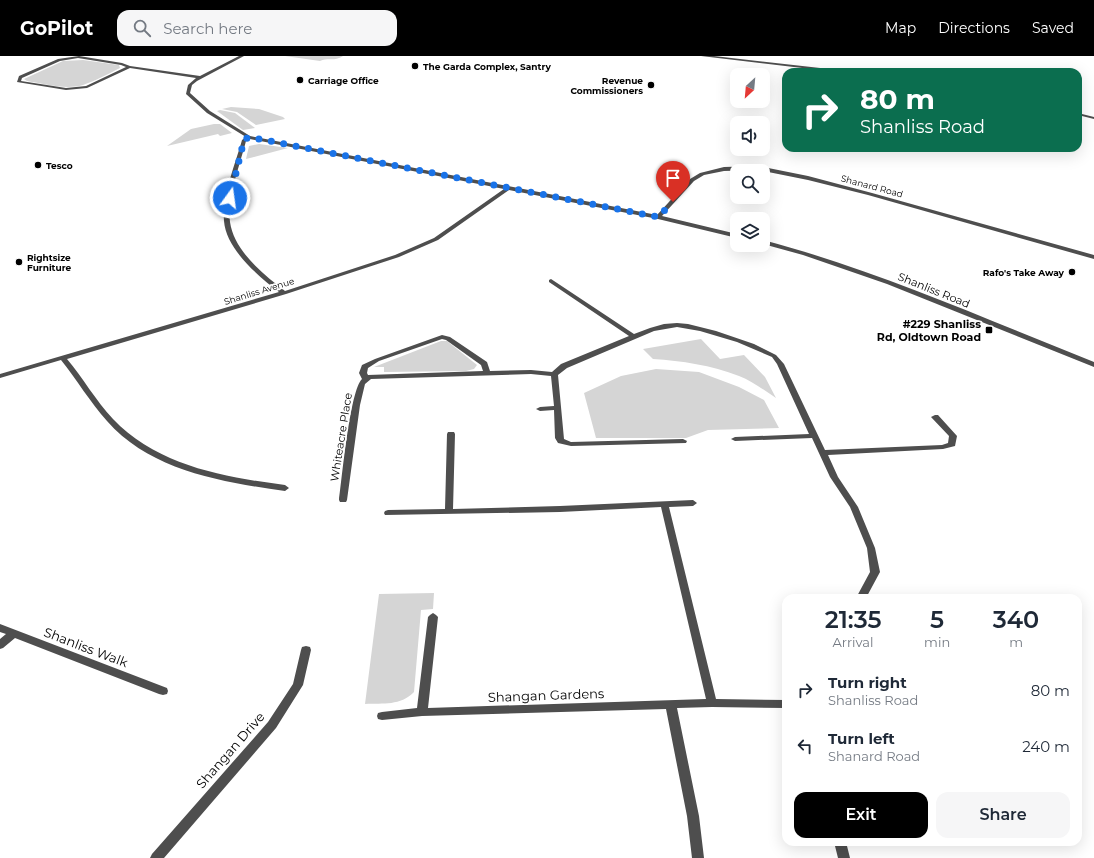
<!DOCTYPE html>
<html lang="en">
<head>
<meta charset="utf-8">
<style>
	body { margin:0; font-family:Montserrat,sans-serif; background:#f6f6f7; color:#1f2937; height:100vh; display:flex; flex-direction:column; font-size:15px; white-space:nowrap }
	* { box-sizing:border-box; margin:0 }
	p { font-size:13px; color:#747a83 }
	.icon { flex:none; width:22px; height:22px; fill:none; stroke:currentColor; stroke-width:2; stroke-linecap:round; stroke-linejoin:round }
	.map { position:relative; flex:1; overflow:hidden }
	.panel { position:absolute; left:782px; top:538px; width:300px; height:252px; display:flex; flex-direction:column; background:#fff; border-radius:12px; box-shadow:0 4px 16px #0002 }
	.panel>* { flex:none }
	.hud { position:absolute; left:782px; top:12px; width:300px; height:84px; border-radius:12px; box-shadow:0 4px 16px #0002; background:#0b6e4f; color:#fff; overflow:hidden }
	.needle { width:26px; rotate:206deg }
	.tools { position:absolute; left:730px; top:12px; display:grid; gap:8px }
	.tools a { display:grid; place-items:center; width:40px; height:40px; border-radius:8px; background:#fff; box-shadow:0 4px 16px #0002; font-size:20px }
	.pin { position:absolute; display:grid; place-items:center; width:34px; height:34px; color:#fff; margin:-41px -17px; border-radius:50% 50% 50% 0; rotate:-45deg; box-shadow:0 0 4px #0007 }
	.pin .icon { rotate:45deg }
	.me { position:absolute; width:44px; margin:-22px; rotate:14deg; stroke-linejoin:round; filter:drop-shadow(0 0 3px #0008) }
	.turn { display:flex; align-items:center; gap:14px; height:84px; padding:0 12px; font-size:18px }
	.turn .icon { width:52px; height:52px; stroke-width:2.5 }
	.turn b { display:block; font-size:28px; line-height:34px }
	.eta { display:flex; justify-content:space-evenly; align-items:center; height:68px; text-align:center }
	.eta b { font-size:24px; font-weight:600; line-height:28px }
	.button { display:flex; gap:8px; margin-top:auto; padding:8px 12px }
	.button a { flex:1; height:46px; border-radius:12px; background:#000; color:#fff; font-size:16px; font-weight:600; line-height:46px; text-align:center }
	.button a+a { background:#f6f6f7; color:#1f2937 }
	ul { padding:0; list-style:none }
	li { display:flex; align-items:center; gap:12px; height:56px; padding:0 12px }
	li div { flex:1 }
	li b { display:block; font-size:15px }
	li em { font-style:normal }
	header { display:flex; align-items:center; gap:24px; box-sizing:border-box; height:56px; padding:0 20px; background:#000; color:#fff }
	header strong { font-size:19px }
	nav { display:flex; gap:22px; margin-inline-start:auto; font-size:14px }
	.search { width:280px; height:36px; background:#f6f6f7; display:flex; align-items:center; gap:10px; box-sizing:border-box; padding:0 14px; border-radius:12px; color:#747a83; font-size:15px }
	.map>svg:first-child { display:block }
</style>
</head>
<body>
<header>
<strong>GoPilot</strong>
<div class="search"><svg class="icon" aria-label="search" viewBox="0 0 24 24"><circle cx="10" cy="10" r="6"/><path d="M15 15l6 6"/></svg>Search here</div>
<nav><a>Map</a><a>Directions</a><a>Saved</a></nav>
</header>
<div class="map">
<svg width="1094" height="802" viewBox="0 0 1094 802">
	<rect width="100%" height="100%" fill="#fff"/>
	<!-- green -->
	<g fill="#d5d5d5">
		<path d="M 285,0 L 343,0 C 334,6 329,1 320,5 Z"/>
		<path d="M 83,4 L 119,9 L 120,12 C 108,18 95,25 83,29 C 65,34 45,28 27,25 L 24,23 L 63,5 Z"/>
		<path d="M 231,51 L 259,53 L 283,61 L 285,63 L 256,69 L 237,56 L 222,53 Z"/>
		<path d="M 220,54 L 235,57 L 255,72 L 243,74 L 217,55 Z"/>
		<path d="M 214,68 L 220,68 L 232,77 L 220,80 L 218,78 L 167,90 L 191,73 Z"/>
		<path d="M 259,88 L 288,92 L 246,103 L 249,90 Z"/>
		<path d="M 701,283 L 720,303 L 744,299 L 765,321 L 776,342 C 764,334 752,325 739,320 C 711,309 682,305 653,303 L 643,293 Z"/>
		<path d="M 441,285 L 447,285 L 477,309 L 474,313 L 466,315 L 384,316 L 384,311 L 374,311 Z"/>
		<path d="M 656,313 L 699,316 L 739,331 L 764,344 L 779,372 L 708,374 L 686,382 L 596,382 L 584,337 L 621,320 Z"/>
		<path d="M 434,537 L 433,553 L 421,554 L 414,636 C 400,650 384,647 365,648 L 379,538 Z"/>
	</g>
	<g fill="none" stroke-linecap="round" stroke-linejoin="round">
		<!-- street -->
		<g fill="#4e4e4e" fill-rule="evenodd">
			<path d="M 79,0 L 122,7 L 130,10 L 200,20 L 239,0 L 244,0 L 197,25 L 192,29 L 190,37 L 210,55 L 250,80 L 657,159 L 690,123 L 700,117 L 724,111 L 758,110 L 808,120 L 872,137 L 1094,199 L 1094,203 L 868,139 L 808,124 L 758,114 L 724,115 L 704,119 L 694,125 L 662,160 L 737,178 L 737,182 L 658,163 L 509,134 L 438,184 L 399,201 L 286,238 L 67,303 C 83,322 96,345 113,363 C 158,410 224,421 285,429 L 289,432 L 285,435 C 222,426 151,415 107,365 C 90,346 77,324 61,304 L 0,322 L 0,318 L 279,236 C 258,220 226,193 224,165 C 222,140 235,109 242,84 L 246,81 L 207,57 L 186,38 L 188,29 L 196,22 L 130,12 L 87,32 L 66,34 L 17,26 L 19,20 L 58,3 ZM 78,2 L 121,9 L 126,11 L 86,30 L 66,32 L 21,25 L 22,22 L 60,5 ZM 250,83 L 504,133 L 434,182 L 395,199 L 285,235 C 263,218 234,195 230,166 C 227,143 240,108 246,85 Z"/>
			<path d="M 701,0 L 714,0 L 847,15 L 849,16 L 836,16 Z"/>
			<path d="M 1078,57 L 1094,61 L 1094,63 L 1078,59 Z"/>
			<path d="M 763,184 C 877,214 985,263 1094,306 L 1094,311 L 887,228 L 803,199 L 763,188 Z"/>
			<path d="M 551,223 L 634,278 L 650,272 L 664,268 L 677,267 L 688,268 L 716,275 L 754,288 L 776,299 L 784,308 L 825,394 L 942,389 L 948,387 L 949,380 L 931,361 L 935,359 L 938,359 L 957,380 L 955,390 L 943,393 L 828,399 L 838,421 L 858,451 L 875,492 L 880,516 L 866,542 L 856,542 L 870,516 L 867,492 L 850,451 L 830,421 L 812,382 L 735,385 L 731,383 L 735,381 L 809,378 L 777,308 L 772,301 L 737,286 L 700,275 L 677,271 L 654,275 L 567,312 L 558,319 L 564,383 L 571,386 L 683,383 L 687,385 L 686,387 L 571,390 L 558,387 L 555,382 L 554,354 L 540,355 L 536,353 L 540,351 L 554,350 L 551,320 L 531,318 L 371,323 L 365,328 L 360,349 L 347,444 L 346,446 L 340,446 L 339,444 C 342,423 350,334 362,323 L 359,317 L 362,309 L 375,303 L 442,279 L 450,281 L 487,306 L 490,315 L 531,314 L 552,316 L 561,308 L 629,280 L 549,226 L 549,224 ZM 442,283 L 446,284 L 481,309 L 483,315 L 368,319 L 367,317 L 368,312 L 379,305 Z"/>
			<path d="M 448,376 L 454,376 L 455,378 L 453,453 L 560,450 L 693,444 L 697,447 L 693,450 L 669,451 L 716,643 L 786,644 L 786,652 L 712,651 L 677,652 L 699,760 L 704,802 L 692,802 L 687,760 L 666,653 L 422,660 L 382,664 L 378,663 L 377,660 L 378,657 L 382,656 L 417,652 L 428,561 L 430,559 L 433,557 L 436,559 L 438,561 L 428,652 L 706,643 L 661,451 L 560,456 L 385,459 L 384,457 L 385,455 L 388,454 L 445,453 L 447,378 Z"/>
			<path d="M 0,568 L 167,632 L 168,635 L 167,638 L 163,639 L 159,638 L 15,582 L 3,592 L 0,593 L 0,583 L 6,578 L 0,576 Z"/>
			<path d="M 306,590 L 310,591 L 311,594 L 303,629 L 276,672 L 164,802 L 150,802 L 152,798 L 268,666 L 293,628 L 301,594 L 302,591 Z"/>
			<path d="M 834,786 L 846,786 L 850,802 L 838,802 Z"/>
		</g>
	</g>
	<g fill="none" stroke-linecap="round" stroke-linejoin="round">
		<!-- route -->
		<path stroke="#1a73e8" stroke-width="7" stroke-dasharray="0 12.6" d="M 230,142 L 244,84 L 249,81 L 658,161 L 673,146"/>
	</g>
	<!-- markers -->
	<g fill="#000" stroke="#fff" stroke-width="1.5">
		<circle cx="415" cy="10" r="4"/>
		<circle cx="300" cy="24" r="4"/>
		<circle cx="651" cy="29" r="4"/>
		<circle cx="38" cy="109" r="4"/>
		<circle cx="19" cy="206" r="4"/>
		<circle cx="1072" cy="216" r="4"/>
		<rect x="985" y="270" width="8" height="8" rx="2"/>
	</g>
	<g text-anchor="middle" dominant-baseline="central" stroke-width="3.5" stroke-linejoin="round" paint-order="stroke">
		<!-- far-poi labels -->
		<g font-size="9" font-weight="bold" fill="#000" stroke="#fff" text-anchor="start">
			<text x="423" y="10">The Garda Complex, Santry</text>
			<text x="308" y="24">Carriage Office</text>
			<text x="643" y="24" text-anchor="end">Revenue<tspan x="643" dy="10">Commissioners</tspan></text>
			<text x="46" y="109">Tesco</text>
			<text x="27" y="201">Rightsize<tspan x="27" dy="10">Furniture</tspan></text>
			<text x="1064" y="216" text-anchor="end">Rafo's Take Away</text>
		</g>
		<!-- far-street labels -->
		<g font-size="9" fill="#000" stroke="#fff">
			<text transform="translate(872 130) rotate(15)">Shanard Road</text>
			<text transform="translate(259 235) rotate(-17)">Shanliss Avenue</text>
		</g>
		<!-- street labels -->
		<g font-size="11" fill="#000" stroke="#fff">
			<text transform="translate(934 234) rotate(22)">Shanliss Road</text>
			<text transform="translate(341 381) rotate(-81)">Whiteacre Place</text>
		</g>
		<!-- poi labels -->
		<g font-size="11" font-weight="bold" fill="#000" stroke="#fff" text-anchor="end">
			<text x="981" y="268">#229 Shanliss<tspan x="981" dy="13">Rd, Oldtown Road</tspan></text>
		</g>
		<!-- near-street labels -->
		<g font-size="13" fill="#000" stroke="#fff">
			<text transform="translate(86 591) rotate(21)">Shanliss Walk</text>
			<text transform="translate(546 639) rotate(-2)">Shangan Gardens</text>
			<text transform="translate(230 694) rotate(-49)">Shangan Drive</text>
		</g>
	</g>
</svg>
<div class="tools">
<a><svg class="needle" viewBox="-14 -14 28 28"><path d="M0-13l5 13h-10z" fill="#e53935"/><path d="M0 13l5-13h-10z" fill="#747a83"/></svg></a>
<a><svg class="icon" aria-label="sound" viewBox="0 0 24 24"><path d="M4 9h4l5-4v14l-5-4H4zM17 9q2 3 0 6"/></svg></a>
<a><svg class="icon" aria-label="search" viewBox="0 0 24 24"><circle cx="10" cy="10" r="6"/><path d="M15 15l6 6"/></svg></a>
<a><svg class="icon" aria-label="layers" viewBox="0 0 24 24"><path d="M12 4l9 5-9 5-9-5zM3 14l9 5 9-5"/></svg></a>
</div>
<div class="pin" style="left:673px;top:146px;background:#d93025"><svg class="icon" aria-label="arrive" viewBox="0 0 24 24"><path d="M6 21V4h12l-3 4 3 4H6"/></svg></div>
<svg class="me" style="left:230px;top:142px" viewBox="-20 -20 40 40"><circle r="17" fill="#1a73e8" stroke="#fff" stroke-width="3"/><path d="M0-11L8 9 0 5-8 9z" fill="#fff"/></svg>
<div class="hud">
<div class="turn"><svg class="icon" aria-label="right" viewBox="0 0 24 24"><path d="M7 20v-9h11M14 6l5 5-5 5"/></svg><div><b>80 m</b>Shanliss Road</div></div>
</div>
<section class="panel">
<div class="eta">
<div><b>21:35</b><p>Arrival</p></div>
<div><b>5</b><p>min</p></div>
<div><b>340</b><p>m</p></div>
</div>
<ul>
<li><svg class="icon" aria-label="right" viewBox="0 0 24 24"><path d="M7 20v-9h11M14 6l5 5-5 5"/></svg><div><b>Turn right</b><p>Shanliss Road</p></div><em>80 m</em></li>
<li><svg class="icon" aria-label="left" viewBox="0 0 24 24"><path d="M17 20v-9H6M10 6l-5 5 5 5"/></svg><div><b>Turn left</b><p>Shanard Road</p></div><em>240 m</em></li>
</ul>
<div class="button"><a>Exit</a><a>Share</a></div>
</section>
</div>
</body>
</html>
